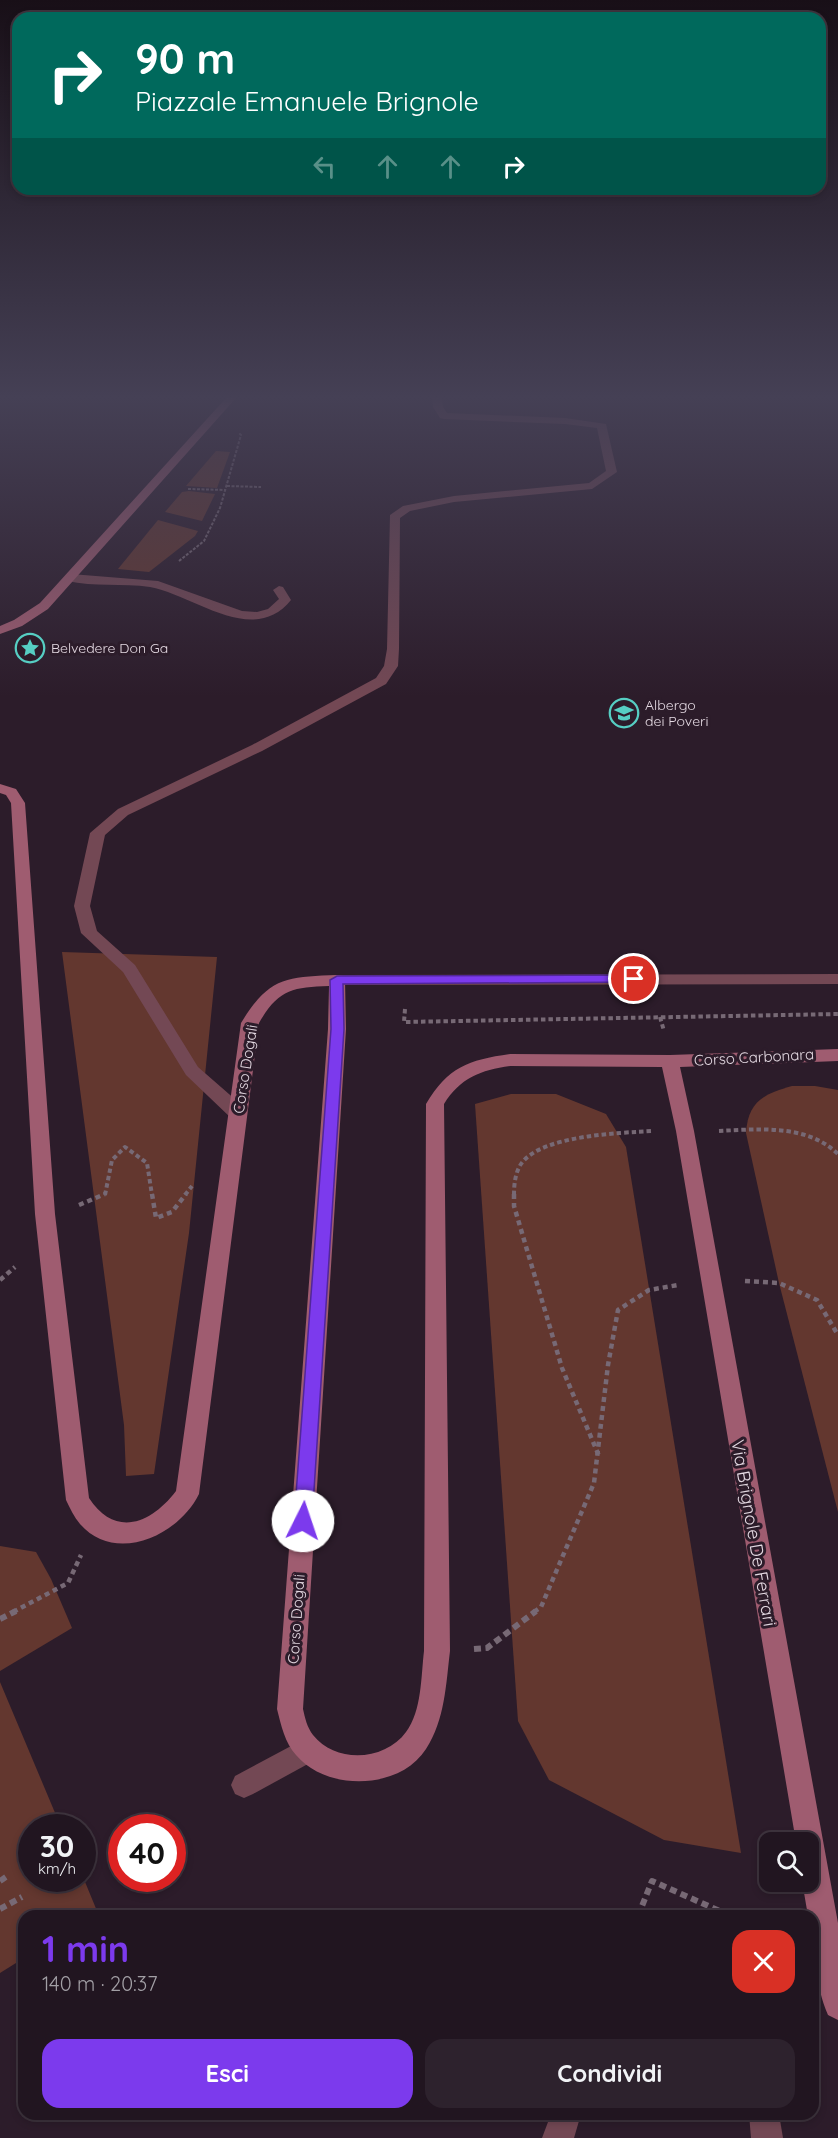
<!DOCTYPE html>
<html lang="it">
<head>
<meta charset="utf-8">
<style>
	body { margin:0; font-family:Quicksand,sans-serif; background:#2d222d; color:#f1f3f6; height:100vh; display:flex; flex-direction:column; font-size:22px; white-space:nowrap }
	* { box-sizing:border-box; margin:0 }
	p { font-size:20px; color:#a29fa5 }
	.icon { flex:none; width:33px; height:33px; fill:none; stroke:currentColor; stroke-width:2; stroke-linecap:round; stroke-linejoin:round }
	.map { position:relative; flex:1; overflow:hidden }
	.drawer { position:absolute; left:18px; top:1910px; width:801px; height:210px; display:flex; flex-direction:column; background:#211520; border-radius:18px; box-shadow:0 3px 9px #0003,0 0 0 2px #3e343e }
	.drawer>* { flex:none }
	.hud { position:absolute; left:12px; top:12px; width:814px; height:183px; border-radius:18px; box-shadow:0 3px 9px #0003,0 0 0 2px #3e343e; background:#00695c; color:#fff; overflow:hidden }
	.tools { position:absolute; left:759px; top:1832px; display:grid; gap:12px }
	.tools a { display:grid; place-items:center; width:60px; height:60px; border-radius:12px; background:#211520; box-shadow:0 3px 9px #0003,0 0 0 2px #3e343e; font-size:30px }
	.speed { position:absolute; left:18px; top:1814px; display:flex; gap:12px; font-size:30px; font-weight:700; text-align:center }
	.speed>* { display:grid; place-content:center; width:78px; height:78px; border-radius:50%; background:#211520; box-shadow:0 3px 9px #0003,0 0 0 2px #3e343e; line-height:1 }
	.speed small { font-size:15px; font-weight:400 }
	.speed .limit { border:9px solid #d22; background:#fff; color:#111 }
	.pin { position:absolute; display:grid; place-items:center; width:51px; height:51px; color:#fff; margin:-26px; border:3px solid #fff; border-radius:50%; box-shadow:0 2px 6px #0007 }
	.me { position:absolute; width:66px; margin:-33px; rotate:4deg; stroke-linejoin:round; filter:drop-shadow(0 0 4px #0008) }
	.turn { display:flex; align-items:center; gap:21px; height:126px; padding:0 24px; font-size:27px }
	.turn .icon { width:78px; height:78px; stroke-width:2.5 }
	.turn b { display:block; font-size:42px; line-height:51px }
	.lanes { display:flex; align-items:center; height:57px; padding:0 24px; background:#0003; justify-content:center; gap:30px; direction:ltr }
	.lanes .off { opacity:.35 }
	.round { display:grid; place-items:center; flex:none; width:63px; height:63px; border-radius:18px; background:#2d222d }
	.headline { display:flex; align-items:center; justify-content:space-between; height:102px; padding:0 24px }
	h1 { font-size:36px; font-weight:700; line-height:45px; color:#7c3aed }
	.action { display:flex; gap:12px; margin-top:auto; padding:12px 24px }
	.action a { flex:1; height:69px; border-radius:18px; background:#7c3aed; color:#fff; font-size:24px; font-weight:700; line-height:69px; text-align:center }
	.action a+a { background:#2d222d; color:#f1f3f6 }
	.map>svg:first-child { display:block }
</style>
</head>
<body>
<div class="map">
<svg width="838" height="2138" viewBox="0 0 838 2138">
	<rect width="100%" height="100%" fill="#2c1c2a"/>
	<!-- green -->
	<g fill="#63372f">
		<path d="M 216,451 L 230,452 L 217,488 L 186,486 Z"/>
		<path d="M 189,491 L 215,494 L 202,521 L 165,512 L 182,492 Z"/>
		<path d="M 158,520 L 198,531 L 195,536 L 149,572 L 118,569 Z"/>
		<path d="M 62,952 L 217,957 L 189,1233 L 154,1474 L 126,1476 L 124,1425 Z"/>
		<path d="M 792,1086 L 815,1086 L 838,1090 L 838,1512 L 779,1283 L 746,1133 C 748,1101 764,1094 792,1086 Z"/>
		<path d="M 511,1094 L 556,1094 L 606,1114 L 626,1147 L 741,1853 L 664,1840 L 549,1780 L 518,1721 L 475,1104 Z"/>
		<path d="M 0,1546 L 36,1552 L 51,1579 L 72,1628 L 0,1671 Z"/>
		<path d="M 0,1682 L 61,1827 L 32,1827 L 32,1878 L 83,1877 L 97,1911 L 91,1915 L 24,1916 L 24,1958 L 0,1973 Z"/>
	</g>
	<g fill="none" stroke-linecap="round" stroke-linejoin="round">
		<!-- path-far3 -->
		<g stroke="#776975" stroke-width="2" stroke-dasharray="3 1.5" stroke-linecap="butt">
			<path d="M 227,486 L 261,487"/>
			<path d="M 188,489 L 226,490"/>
			<path d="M 179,561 L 204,541 L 220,508 L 241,435 L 239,433"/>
		</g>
		<!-- path-far2 -->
		<g stroke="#776975" stroke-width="4" stroke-dasharray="4.5 3" stroke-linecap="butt">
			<path d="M 405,1009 L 404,1022 L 838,1014"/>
			<path d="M 660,1017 L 664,1031"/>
			<path d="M 719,1131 C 759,1129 807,1124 838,1154"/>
			<path d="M 105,1195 L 112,1160 L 125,1147 L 147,1163 L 152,1195"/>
			<path d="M 185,1195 L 192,1186"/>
			<path d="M 514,1195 C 514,1185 515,1173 521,1164 C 541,1135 620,1133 652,1131"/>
		</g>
		<!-- path-far1 -->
		<g stroke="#776975" stroke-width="4.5" stroke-dasharray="5 4" stroke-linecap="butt">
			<path d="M 152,1194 L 156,1218 L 172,1212 L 186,1194"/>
			<path d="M 514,1194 L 514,1206 L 562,1368 L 599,1456"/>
			<path d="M 79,1205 L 105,1194"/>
			<path d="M 0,1280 L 15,1267"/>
			<path d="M 745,1281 L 779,1283 L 817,1300 L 838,1335"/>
			<path d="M 13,1612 L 68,1583 L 81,1555"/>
			<path d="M 534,1612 L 541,1607 L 594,1483 L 608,1365 L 618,1310 L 649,1290 L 678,1285"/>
		</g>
		<!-- path -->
		<g stroke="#776975" stroke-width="6" stroke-dasharray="7 4.5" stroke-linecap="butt">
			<path d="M 0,1619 L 16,1611"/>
			<path d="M 474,1649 L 487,1648 L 536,1611"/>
			<path d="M 0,1881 L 6,1877"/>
			<path d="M 0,1909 L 22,1897"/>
			<path d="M 638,1916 L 652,1881 L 731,1916"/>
		</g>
		<!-- lane -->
		<g fill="#734854" fill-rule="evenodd">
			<path d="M 432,398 L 442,398 L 443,407 L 447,413 L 565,418 L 606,424 L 617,472 L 592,489 L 454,502 L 410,511 L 400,518 L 399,649 L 398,666 L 386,684 L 262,751 L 128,815 L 105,835 L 90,906 L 97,931 L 135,965 L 198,1067 L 245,1108 L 247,1113 L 245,1118 L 238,1119 L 231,1118 L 186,1075 L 123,972 L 81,933 L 74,906 L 90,833 L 118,809 L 252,745 L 376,678 L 384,666 L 387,649 L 390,515 L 403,506 L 454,496 L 589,483 L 606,471 L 597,428 L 565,424 L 444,419 L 440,418 L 433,407 Z"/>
			<path d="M 71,574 L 158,581 L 242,611 L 257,612 L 268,609 L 279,599 L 273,590 L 279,586 L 283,587 L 291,600 C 253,647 194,595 150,587 C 123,583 94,587 67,581 L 65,578 Z"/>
			<path d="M 308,1737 L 317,1741 L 321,1750 L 317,1759 L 253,1794 L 244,1798 L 235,1794 L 231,1785 L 235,1776 Z"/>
		</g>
		<!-- street -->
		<g fill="#734854" fill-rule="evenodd">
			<path d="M 838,974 L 838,984 L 337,985 L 331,984 L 329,980 L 331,976 L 337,975 Z"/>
			<path d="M 551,2114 L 581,2114 L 574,2138 L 542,2138 Z"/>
			<path d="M 749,2114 L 779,2114 L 783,2138 L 751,2138 Z"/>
		</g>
		<!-- secondary -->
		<g fill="#9f5c70" fill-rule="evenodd">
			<path d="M 226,398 L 236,398 L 48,609 L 22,626 L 0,634 L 0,626 L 14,620 L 40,603 Z"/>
			<path d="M 0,784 L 16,789 L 25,803 L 55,1214 L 89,1498 C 115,1538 151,1524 176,1491 L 241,1023 C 269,977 286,977 337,975 L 343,976 L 345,980 L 346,1029 L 303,1709 C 305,1718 307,1727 313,1735 C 336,1764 385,1761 406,1732 C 422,1711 421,1676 424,1651 L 426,1104 C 448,1067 468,1060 510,1054 L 670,1055 L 838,1049 L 838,1061 L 680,1067 L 694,1131 L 838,1923 L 838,2020 L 828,2015 C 815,1985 813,1948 813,1916 L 808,1916 L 802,1881 L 808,1881 L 808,1842 L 796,1842 L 676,1131 L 662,1067 L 510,1066 C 481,1070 460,1078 444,1104 L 450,1651 C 446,1684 445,1720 426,1749 C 400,1790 327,1792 296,1755 C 285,1743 281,1725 277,1709 L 328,1029 L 329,986 C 292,987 278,990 259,1023 L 199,1494 C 179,1535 116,1565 80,1524 C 74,1517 70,1508 66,1500 L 35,1214 L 11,803 L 6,795 L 0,793 Z"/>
		</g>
	</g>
	<!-- sky -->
	<linearGradient id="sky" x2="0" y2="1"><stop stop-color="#180f17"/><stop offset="0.57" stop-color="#454055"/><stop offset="1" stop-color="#454055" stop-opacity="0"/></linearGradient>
	<rect width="838" height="697" fill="url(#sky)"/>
	<!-- route -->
	<path fill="#7c3aed" stroke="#51269a" stroke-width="1.5" d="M 634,975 L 639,976 L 641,979 L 639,982 L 343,984 L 344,1029 L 312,1521 L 309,1527 L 303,1529 L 297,1527 L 294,1521 L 331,1029 L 330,980 L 337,976 Z"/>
	<!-- icons -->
	<defs>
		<g id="sight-ring" transform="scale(1.5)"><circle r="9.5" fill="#2c1c2a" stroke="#56cec3" stroke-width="1.5"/><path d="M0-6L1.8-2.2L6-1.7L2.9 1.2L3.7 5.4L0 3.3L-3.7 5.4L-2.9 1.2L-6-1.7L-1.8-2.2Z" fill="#56cec3"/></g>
		<g id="university-ring" transform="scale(1.5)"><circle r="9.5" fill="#2c1c2a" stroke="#56cec3" stroke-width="1.5"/><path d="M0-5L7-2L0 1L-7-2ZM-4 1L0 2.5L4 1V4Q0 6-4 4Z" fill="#56cec3"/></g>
	</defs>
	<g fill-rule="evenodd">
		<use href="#sight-ring" x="30" y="648"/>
		<use href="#university-ring" x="624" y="713"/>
	</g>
	<g text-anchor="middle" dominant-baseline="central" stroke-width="6" stroke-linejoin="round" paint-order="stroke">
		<!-- far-poi labels -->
		<g font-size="14" fill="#e4d9e2" stroke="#2c1c2a" text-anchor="start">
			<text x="51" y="648">Belvedere Don Ga</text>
			<text x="645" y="705">Albergo<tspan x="645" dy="16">dei Poveri</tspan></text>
		</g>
		<!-- street labels -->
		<g font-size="15" fill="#e4d9e2" stroke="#2c1c2a">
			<text transform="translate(754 1057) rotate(-3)">Corso Carbonara</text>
			<text transform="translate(245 1069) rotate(-81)">Corso Dogali</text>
			<text transform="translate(296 1619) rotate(-86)">Corso Dogali</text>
		</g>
		<!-- near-street labels -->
		<g font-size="18" fill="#e4d9e2" stroke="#2c1c2a">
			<text transform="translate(754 1533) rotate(80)">Via Brignole De Ferrari</text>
		</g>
	</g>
</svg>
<div class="tools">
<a><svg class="icon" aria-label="search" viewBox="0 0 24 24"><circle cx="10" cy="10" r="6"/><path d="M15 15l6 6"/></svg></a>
</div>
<div class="speed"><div>30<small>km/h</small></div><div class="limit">40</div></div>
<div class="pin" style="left:634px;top:979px;background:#d93025"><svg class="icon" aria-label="arrive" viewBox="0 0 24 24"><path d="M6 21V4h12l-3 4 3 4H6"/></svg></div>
<svg class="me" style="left:303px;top:1521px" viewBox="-20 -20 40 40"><circle r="19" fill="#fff"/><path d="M0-13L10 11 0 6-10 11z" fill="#7c3aed"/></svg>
<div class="hud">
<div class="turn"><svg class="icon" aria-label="right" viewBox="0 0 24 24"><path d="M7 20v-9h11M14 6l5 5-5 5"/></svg><div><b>90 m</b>Piazzale Emanuele Brignole</div></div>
<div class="lanes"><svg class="icon off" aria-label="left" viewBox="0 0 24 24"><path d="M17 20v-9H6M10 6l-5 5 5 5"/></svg><svg class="icon off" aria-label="ahead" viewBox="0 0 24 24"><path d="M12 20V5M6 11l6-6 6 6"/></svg><svg class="icon off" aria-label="ahead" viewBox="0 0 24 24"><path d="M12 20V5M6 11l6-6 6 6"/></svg><svg class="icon" aria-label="right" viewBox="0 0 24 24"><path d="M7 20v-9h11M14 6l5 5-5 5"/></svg></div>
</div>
<section class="drawer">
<div class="headline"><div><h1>1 min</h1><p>140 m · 20:37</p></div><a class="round" style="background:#d93025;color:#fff"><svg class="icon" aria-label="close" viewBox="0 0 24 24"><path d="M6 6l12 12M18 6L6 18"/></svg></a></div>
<div class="action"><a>Esci</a><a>Condividi</a></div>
</section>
</div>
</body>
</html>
